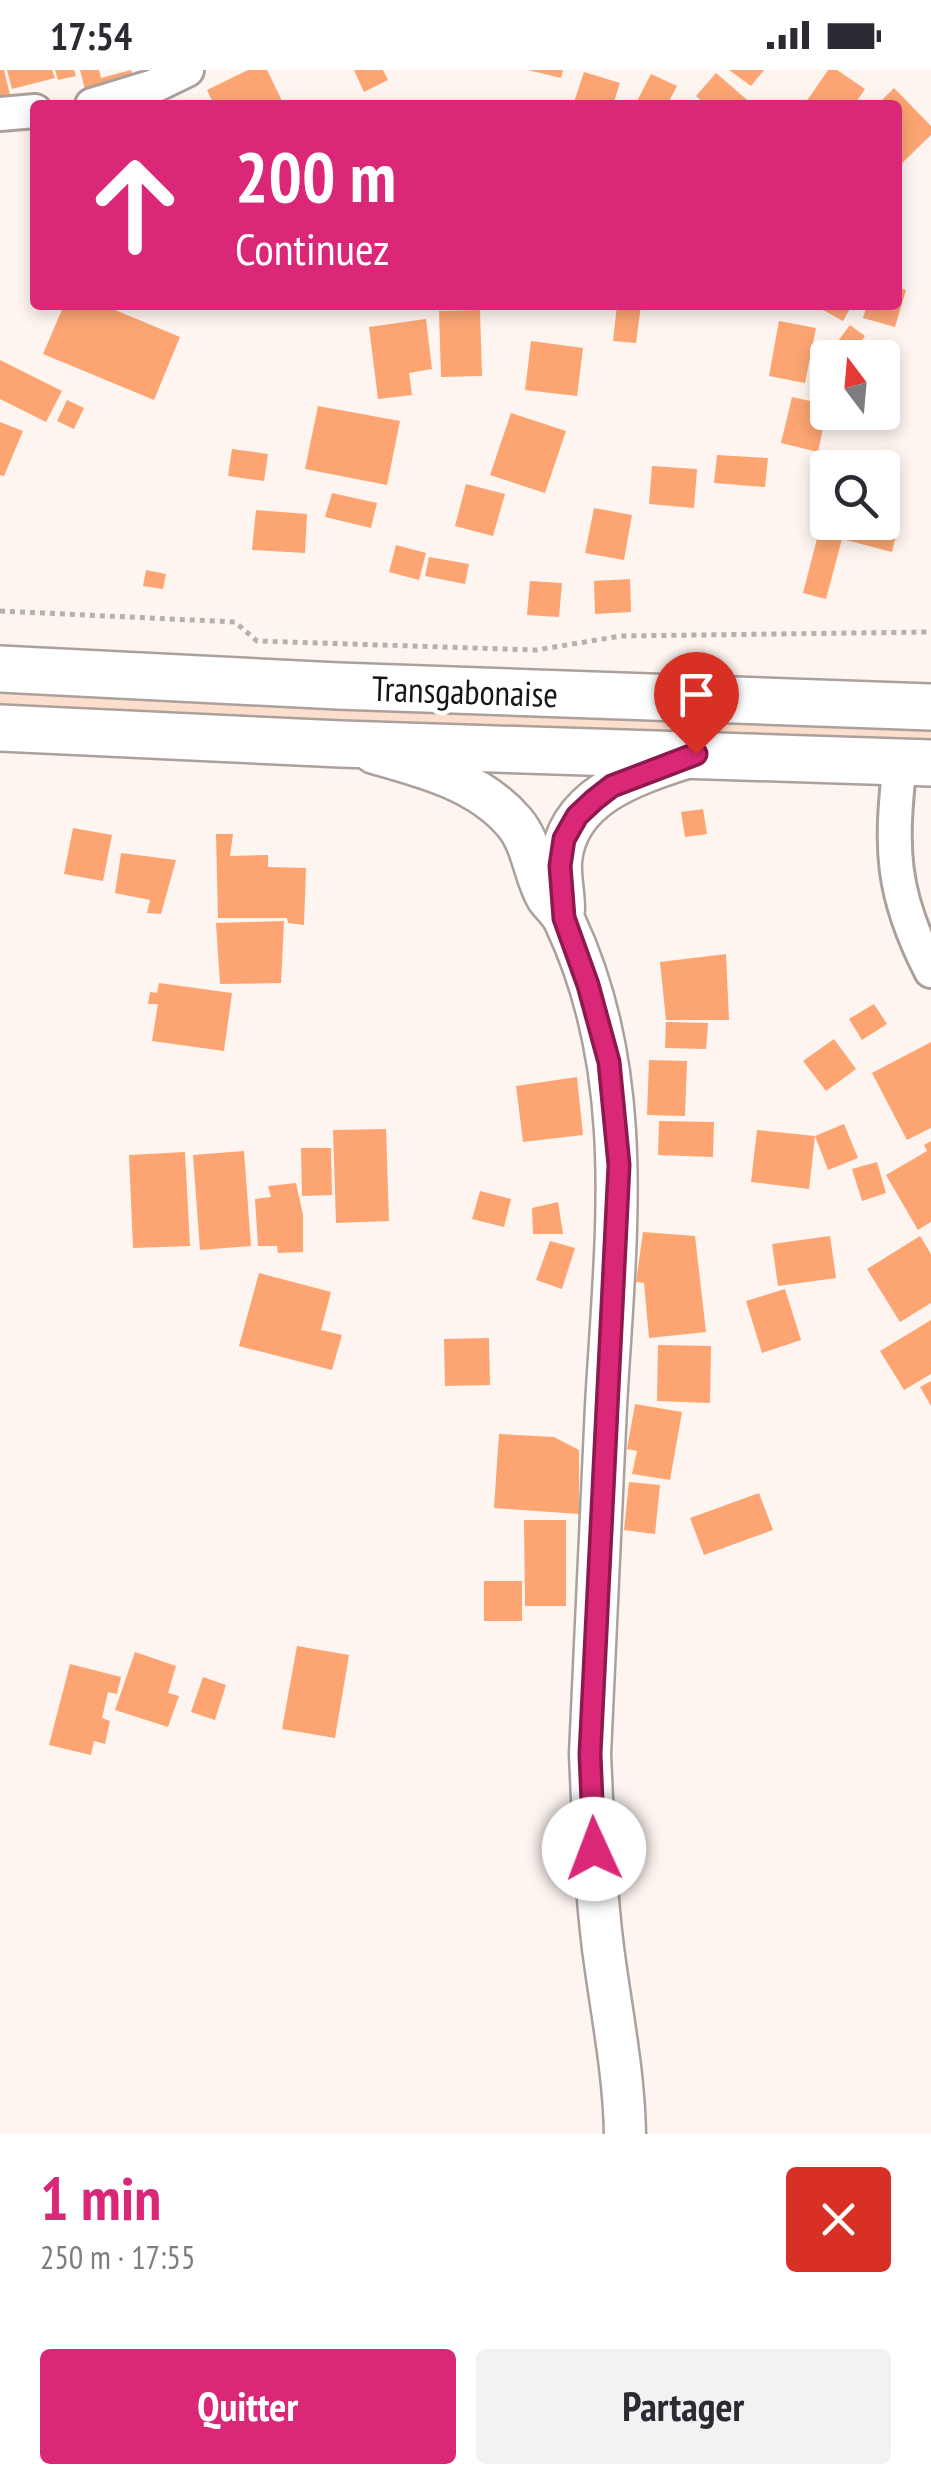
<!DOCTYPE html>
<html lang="fr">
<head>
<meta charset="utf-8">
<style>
	body { margin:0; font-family:"PT Sans Narrow",sans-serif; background:#f2f2f3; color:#2b2b33; height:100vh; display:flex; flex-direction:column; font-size:38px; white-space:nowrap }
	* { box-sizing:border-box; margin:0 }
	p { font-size:32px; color:#7c7c81 }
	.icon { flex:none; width:55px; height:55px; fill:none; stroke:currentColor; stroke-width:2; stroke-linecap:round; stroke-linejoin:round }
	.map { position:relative; height:2064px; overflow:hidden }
	.panel { display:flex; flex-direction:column; background:#fff; flex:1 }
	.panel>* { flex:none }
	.hud { position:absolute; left:30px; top:30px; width:872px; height:210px; border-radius:10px; box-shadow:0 5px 15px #0003; background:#db2777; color:#fff; overflow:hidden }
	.needle { width:65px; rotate:344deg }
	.fabs { position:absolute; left:810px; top:270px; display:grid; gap:20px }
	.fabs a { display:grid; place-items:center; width:90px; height:90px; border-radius:10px; background:#fff; box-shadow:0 5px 15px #0003; font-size:50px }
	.pin { position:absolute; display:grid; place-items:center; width:85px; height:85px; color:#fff; margin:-102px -42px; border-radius:50% 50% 50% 0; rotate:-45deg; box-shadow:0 0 10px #0007 }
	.pin .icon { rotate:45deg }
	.me { position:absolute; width:110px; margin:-55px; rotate:358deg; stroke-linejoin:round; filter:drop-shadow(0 0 8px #0008) }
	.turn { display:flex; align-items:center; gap:35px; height:210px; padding:0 40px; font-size:45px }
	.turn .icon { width:130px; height:130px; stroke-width:2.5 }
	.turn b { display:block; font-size:70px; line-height:85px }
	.round { display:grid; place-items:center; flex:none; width:105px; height:105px; border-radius:10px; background:#f2f2f3 }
	.headline { display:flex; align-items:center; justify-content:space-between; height:170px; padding:0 40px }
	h1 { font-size:60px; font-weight:600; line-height:75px; color:#db2777 }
	.primary-button { display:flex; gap:20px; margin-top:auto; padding:20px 40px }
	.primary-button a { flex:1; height:115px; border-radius:10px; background:#db2777; color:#fff; font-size:40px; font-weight:600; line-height:115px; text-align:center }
	.primary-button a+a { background:#f2f2f3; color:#2b2b33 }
	.status { display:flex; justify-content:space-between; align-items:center; height:70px; padding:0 50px; background:#fff; direction:ltr }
	.status svg { height:28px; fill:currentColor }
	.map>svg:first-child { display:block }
</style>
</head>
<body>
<div class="status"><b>17:54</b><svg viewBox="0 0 49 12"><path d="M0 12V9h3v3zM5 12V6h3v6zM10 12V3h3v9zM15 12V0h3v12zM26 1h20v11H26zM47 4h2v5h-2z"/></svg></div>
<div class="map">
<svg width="931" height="2064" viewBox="0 0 931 2064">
	<rect width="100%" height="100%" fill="#fef5f0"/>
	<!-- green -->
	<path fill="#fcdecd" d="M 0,621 L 931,659 L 931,675 L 0,638 Z"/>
	<!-- building -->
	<g fill="#fca573">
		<path d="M 0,0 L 4,0 L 11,29 L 0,32 Z"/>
		<path d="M 7,0 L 52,0 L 55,8 L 12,19 Z"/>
		<path d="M 55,0 L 74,0 L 76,6 L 58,10 Z"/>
		<path d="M 80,0 L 99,0 L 101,8 L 131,0 L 135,14 L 87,27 Z"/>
		<path d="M 248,0 L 267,0 L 284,35 L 214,35 L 207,20 Z"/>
		<path d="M 354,0 L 383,0 L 388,10 L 364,22 Z"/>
		<path d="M 528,0 L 563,0 L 561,8 Z"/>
		<path d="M 729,0 L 764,0 L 751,16 Z"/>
		<path d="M 828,0 L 837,0 L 865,19 L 854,35 L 804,35 Z"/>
		<path d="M 584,2 L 620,13 L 613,35 L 573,35 Z"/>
		<path d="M 716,3 L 753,35 L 706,35 L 696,26 Z"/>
		<path d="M 651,4 L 677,16 L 667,35 L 635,35 Z"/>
		<path d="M 894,18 L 931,56 L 931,65 L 898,97 L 898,35 L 877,35 Z"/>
		<path d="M 898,218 L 906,220 L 895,257 L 863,248 L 867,235 L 898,235 Z"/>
		<path d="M 64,235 L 103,235 L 180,267 L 154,330 L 43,284 Z"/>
		<path d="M 617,235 L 641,235 L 636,273 L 613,271 Z"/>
		<path d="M 814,235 L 852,235 L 843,251 Z"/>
		<path d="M 480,240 L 482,306 L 441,307 L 439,241 Z"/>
		<path d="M 426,249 L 432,299 L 409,303 L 412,325 L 378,329 L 369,257 Z"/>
		<path d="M 779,251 L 816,258 L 805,313 L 769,306 Z"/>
		<path d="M 850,255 L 865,266 L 853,282 L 838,271 Z"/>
		<path d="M 531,271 L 583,278 L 577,326 L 525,320 Z"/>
		<path d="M 0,290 L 62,321 L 46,352 L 0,329 Z"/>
		<path d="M 792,327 L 828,335 L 818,382 L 781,373 Z"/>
		<path d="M 67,330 L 84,338 L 74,359 L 57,351 Z"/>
		<path d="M 318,336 L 400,351 L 387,415 L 305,399 Z"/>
		<path d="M 511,343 L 566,361 L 545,423 L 490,405 Z"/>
		<path d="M 0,352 L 23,361 L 4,406 L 0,405 Z"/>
		<path d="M 232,379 L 268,384 L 264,411 L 228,406 Z"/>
		<path d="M 717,385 L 768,388 L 765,417 L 714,413 Z"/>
		<path d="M 652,396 L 697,399 L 694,438 L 649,434 Z"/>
		<path d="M 466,414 L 505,424 L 493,466 L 455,456 Z"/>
		<path d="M 332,423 L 377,433 L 371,458 L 325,447 Z"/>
		<path d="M 826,434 L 828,452 L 879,452 L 898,457 L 892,482 L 842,469 L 826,529 L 803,523 Z"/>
		<path d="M 594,438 L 632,445 L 624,490 L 585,483 Z"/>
		<path d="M 256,440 L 307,444 L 305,483 L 252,480 Z"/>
		<path d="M 396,475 L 426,483 L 419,510 L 389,502 Z"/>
		<path d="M 429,487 L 469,494 L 465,514 L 425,506 Z"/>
		<path d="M 146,500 L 166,504 L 163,519 L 143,516 Z"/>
		<path d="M 630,509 L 631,542 L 595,544 L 594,511 Z"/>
		<path d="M 530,511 L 562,513 L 559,547 L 527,545 Z"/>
		<path d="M 703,739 L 707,764 L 685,767 L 681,742 Z"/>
		<path d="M 73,758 L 112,765 L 103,811 L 64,804 Z"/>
		<path d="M 216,764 L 233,764 L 230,786 L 268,785 L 268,797 L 306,798 L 304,855 L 288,853 L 287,848 L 218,848 Z"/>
		<path d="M 121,783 L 176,790 L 161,844 L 147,843 L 150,830 L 115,823 Z"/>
		<path d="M 284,851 L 281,913 L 220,914 L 216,853 Z"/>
		<path d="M 726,884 L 729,950 L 666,950 L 660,892 Z"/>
		<path d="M 159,913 L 232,923 L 224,981 L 152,971 L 158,934 L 148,934 L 150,922 L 157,923 Z"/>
		<path d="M 874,934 L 887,954 L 862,970 L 849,949 Z"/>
		<path d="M 666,952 L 708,953 L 706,979 L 665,978 Z"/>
		<path d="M 834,969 L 856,999 L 826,1021 L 803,991 Z"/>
		<path d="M 931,972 L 931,1058 L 907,1070 L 872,1003 Z"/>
		<path d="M 649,990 L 687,991 L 685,1046 L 647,1045 Z"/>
		<path d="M 577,1007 L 583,1065 L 523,1072 L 516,1016 Z"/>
		<path d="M 659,1051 L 714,1052 L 713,1087 L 658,1085 Z"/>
		<path d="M 844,1054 L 858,1088 L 828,1100 L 815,1066 L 809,1119 L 751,1112 L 757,1060 L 815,1066 Z"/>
		<path d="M 386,1059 L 389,1151 L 336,1153 L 333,1060 Z"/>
		<path d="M 931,1071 L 931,1152 L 918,1160 L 886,1105 L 927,1081 L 924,1075 Z"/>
		<path d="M 301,1078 L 331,1078 L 332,1125 L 302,1126 Z"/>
		<path d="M 244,1081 L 251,1176 L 200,1180 L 193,1085 Z"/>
		<path d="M 185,1082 L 190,1176 L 133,1178 L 129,1085 Z"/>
		<path d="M 877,1092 L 886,1123 L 862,1131 L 852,1099 Z"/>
		<path d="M 296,1113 L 303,1145 L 303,1182 L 278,1183 L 277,1176 L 258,1176 L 255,1129 L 271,1127 L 268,1116 Z"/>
		<path d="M 480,1121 L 511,1129 L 504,1157 L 472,1149 Z"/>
		<path d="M 558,1132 L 563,1164 L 533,1164 L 532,1138 Z"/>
		<path d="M 643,1162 L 695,1166 L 706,1262 L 649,1268 L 644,1213 L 636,1212 Z"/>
		<path d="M 830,1166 L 836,1208 L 778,1216 L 772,1174 Z"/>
		<path d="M 920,1166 L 931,1184 L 931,1233 L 900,1252 L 867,1199 Z"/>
		<path d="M 550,1171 L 575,1178 L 562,1219 L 536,1210 Z"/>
		<path d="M 259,1203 L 331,1222 L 321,1260 L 342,1265 L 332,1300 L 239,1276 Z"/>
		<path d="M 785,1219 L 801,1270 L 762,1283 L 746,1231 Z"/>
		<path d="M 931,1250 L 931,1304 L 904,1320 L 880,1281 Z"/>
		<path d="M 489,1268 L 490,1315 L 445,1316 L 444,1269 Z"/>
		<path d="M 658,1275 L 711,1276 L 710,1333 L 657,1331 Z"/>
		<path d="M 931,1311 L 931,1336 L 920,1317 Z"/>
		<path d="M 635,1334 L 682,1342 L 670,1410 L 632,1404 L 637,1381 L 627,1379 Z"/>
		<path d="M 499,1364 L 554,1367 L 579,1380 L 579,1444 L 494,1438 Z"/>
		<path d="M 629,1412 L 660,1415 L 655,1464 L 624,1460 Z"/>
		<path d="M 759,1423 L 773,1460 L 704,1485 L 690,1448 Z"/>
		<path d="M 524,1450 L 566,1450 L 566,1536 L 525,1536 Z"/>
		<rect x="484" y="1511" width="38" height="40"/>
		<path d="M 297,1576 L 349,1585 L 335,1668 L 282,1659 Z"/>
		<path d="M 135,1582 L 176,1596 L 168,1623 L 179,1626 L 168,1657 L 115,1640 Z"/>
		<path d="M 70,1594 L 121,1607 L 117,1624 L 108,1622 L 102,1648 L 110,1651 L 105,1674 L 94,1671 L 91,1685 L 49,1675 Z"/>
		<path d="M 203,1607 L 226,1615 L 215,1650 L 191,1642 Z"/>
	</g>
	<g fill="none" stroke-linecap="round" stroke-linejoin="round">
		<!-- minor casing -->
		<g stroke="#aba09b" stroke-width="38">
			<g id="minor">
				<path d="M 92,35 L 154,16 L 187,0"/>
				<path d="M 0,44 L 35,41"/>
				<path d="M 900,693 C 890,778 891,823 931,901"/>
			</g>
		</g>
		<!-- major casing -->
		<g stroke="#aba09b" stroke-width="45">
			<g id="major">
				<path d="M 374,683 C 424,697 479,711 514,752 C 533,774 533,804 547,828 C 553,836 561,842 565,852 C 638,1006 615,1172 606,1336 C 600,1452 595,1568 590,1684 C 593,1749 595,1814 603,1878 C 611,1940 624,2002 625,2064"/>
				<path d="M 564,839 C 564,823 560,807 561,792 C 566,727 633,705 686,688"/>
			</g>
		</g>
		<!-- highway casing -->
		<g stroke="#aba09b" stroke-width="50">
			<g id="highway">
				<path d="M 0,599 L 338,616 L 931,637"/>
				<path d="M 0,658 L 341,674 L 931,693"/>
			</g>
		</g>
		<!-- path -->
		<path stroke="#b8b0ac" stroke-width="5" stroke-dasharray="5 5" stroke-linecap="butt" d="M 0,541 L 235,552 L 257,571 L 536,580 L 621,566 L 931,562"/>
		<!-- minor -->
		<use href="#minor" stroke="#fff" stroke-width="32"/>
		<!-- major -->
		<use href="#major" stroke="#fff" stroke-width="40"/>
		<!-- highway -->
		<use href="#highway" stroke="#fff" stroke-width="45"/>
	</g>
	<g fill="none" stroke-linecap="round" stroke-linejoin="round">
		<!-- route casing -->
		<g stroke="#8e194d" stroke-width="25">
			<path id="route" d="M 594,1779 L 590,1684 L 619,1095 L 609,992 L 588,915 L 564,848 L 560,796 L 564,769 L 577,746 L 594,730 L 612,716 L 696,684"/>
		</g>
		<!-- route -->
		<use href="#route" stroke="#db2777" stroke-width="18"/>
	</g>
	<g text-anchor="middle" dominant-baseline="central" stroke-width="9" stroke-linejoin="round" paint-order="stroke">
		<!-- street labels -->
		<g font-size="35" fill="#191513" stroke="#fff">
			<text transform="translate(465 621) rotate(2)">Transgabonaise</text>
		</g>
	</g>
</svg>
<div class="fabs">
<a><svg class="needle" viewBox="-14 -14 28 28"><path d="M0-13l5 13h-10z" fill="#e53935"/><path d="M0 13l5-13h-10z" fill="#7c7c81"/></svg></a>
<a><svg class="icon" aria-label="search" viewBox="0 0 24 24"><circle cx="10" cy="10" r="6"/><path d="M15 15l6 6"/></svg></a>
</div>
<div class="pin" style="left:696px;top:684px;background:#d93025"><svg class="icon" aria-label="arrive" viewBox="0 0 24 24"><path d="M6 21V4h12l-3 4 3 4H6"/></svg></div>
<svg class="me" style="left:594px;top:1779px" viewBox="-20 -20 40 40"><circle r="19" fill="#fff"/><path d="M0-13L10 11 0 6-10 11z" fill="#db2777"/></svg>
<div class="hud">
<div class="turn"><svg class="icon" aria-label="ahead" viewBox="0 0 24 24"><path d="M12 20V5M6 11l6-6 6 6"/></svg><div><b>200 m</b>Continuez</div></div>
</div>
</div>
<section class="panel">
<div class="headline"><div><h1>1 min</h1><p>250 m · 17:55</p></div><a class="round" style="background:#d93025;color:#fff"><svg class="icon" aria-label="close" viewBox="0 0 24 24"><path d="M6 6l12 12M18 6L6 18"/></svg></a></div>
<div class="primary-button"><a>Quitter</a><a>Partager</a></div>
</section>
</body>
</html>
